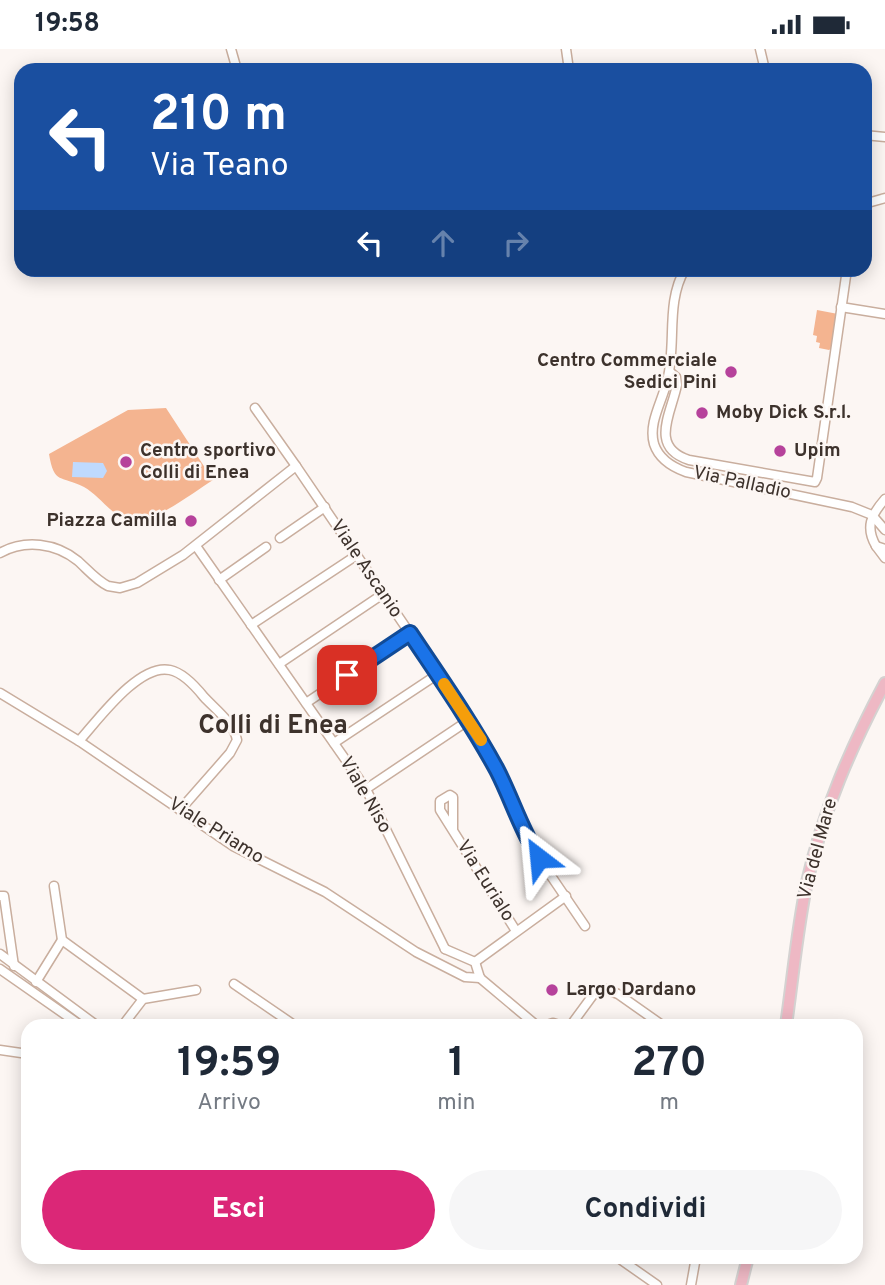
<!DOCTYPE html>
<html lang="it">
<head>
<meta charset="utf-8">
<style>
	body { margin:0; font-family:Overpass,sans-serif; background:#f6f6f7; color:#1f2937; height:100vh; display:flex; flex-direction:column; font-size:26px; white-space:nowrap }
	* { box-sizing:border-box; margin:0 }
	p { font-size:23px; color:#747a83 }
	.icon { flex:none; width:38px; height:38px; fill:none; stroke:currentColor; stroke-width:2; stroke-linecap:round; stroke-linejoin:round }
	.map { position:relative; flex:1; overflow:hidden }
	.panel { position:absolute; left:21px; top:970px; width:842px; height:245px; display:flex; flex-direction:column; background:#fff; border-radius:21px; box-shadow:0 4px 18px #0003 }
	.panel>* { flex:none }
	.banner { position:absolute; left:14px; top:14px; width:858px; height:214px; border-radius:21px; box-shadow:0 4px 18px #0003; background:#1a4fa0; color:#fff; overflow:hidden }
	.pin { position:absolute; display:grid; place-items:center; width:60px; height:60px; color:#fff; margin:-30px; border-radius:14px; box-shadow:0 4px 10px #0006 }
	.me { position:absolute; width:77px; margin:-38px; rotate:331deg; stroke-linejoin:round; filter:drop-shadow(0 0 5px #0008) }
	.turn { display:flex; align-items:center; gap:24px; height:147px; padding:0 21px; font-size:32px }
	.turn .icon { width:91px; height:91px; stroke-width:2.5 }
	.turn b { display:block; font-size:49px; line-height:60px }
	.lanes { display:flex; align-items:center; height:66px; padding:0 21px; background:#0003; justify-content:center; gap:35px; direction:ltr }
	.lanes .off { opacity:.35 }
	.eta { display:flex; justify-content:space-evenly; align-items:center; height:119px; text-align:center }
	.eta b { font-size:42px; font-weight:700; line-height:49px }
	.cta { display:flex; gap:14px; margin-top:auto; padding:14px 21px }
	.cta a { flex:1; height:80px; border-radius:42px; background:#db2777; color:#fff; font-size:28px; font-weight:700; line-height:80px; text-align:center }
	.cta a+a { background:#f6f6f7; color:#1f2937 }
	.status { display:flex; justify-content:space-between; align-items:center; height:49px; padding:0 35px; background:#fff; direction:ltr }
	.status svg { height:19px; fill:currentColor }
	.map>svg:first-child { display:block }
</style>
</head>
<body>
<div class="status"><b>19:58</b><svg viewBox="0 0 49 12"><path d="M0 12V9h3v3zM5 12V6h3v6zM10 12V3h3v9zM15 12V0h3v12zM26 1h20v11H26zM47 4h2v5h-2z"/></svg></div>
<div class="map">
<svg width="885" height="1236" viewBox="0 0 885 1236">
	<rect width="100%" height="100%" fill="#fcf6f3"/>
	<!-- green -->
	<g fill="#f4b490">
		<path d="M 817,261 L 838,265 L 832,299 L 829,301 L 819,299 L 820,294 L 816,293 L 817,287 L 813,286 Z"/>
		<path d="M 166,359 L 213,431 C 193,443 145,483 122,469 C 108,461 98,446 84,438 C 61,426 54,436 49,405 L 128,361 Z"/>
	</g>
	<!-- water -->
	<path fill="#bfdafe" d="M 73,413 L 103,414 L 107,422 L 103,429 L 72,428 Z"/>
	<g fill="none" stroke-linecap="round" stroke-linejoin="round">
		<!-- minor casing -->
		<g stroke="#c9ae9e" stroke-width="11">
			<g id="minor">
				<path d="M 231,0 L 237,21"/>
				<path d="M 566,0 L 569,21"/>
				<path d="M 760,0 L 765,21"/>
				<path d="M 864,86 L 885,88"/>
				<path d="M 864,155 L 885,149"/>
				<path d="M 685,220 C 665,254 677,296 667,332 C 662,353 648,374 654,395 C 659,410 672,418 686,423 L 852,458 L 872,466 L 885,481"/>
				<path d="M 841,258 L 885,265"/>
				<path d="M 670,323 L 676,328 L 677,336 C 671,365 649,398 689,411 L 815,433 L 817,429 L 847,220"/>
				<path d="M 255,359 L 296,417"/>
				<path d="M 280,489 L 325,458"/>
				<path d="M 196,497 L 366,740 L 445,900"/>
				<path d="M 876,497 C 865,478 871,466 885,450"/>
				<path d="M 885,500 L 876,497 L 885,509"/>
				<path d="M 0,504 C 25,490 56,494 78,512 C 88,521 96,531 108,537 L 120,539 L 137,534 L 183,506 L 296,417 L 462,661 L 500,726 L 530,796 L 585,877"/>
				<path d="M 219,531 L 266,498"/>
				<path d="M 251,576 L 357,506"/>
				<path d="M 279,615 L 383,545"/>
				<path d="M 0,644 L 79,692 L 233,797 L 325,843 L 416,903 L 465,928 L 480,929"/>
				<path d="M 306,654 L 410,584"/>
				<path d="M 79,692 C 98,671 139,614 170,621 C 184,624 196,638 204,648 C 215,660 234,674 237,691 L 230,704 L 180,761"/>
				<path d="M 334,694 L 438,625"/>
				<path d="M 366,740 L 469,671"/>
				<path d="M 453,781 L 453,748 L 450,746 L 440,752 L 440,761 L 516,882"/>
				<path d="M 54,837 L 62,891 L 143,950"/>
				<path d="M 0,847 L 4,847 L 14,917"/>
				<path d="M 445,900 L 475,913 L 480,929"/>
				<path d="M 0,905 L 96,976"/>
				<path d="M 475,913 L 566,847"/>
				<path d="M 0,920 L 80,976"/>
				<path d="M 480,929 L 536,976"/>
				<path d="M 36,933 L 62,891"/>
				<path d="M 234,935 L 294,976"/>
				<path d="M 123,976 L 143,950 L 196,941"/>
				<path d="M 547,976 L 553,974 L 559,976"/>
				<path d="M 571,976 L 593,946 L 605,940 L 618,945 L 662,976"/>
				<path d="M 0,1001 L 28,1005"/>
				<path d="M 617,1208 L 657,1236"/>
				<path d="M 691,1236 L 696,1208"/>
			</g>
		</g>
		<!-- major casing -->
		<g stroke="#d4d2d1" stroke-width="14">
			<g id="major">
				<path d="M 786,976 C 793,929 797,880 807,833 C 823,762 851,698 885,634"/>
				<path d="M 741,1236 L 748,1208"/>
			</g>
		</g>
		<!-- minor -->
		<use href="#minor" stroke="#fff" stroke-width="8"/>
		<!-- major -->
		<use href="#major" stroke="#eeb8c4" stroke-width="10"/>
	</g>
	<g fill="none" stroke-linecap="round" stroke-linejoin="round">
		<!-- route casing -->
		<g stroke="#114b97" stroke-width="18">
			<path id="route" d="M 347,626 L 410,584 C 440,629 471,673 497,721 C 512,750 521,781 539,809"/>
		</g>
		<!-- route -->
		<use href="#route" stroke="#1a73e8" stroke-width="12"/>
		<!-- slow -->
		<path stroke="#f59e0b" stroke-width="12" d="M 444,635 L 481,691"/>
	</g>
	<!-- markers -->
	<g fill="#b6429b" stroke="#fcf6f3" stroke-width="2.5">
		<circle cx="731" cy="323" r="7"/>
		<circle cx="702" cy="364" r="7"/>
		<circle cx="780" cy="402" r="7"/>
		<circle cx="126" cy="413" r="7"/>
		<circle cx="191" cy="472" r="7"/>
		<circle cx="552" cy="941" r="7"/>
	</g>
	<g text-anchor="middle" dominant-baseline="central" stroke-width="5" stroke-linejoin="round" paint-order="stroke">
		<!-- poi labels -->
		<g font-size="19" font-weight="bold" fill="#3d322c" stroke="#fcf6f3" text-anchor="start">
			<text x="717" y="312" text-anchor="end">Centro Commerciale<tspan x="717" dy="22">Sedici Pini</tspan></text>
			<text x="716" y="364">Moby Dick S.r.l.</text>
			<text x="140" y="402">Centro sportivo<tspan x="140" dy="22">Colli di Enea</tspan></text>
			<text x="794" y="402">Upim</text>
			<text x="177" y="472" text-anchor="end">Piazza Camilla</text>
			<text x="566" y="941">Largo Dardano</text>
		</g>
		<!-- street labels -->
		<g font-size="19" fill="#3d322c" stroke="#fcf6f3">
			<text transform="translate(742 434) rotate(12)">Via Palladio</text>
			<text transform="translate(366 520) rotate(56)">Viale Ascanio</text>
			<text transform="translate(365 746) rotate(60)">Viale Niso</text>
			<text transform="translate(216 782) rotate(32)">Viale Priamo</text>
			<text transform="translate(818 800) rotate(-75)">Via del Mare</text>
			<text transform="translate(485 832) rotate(58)">Via Eurialo</text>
		</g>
		<!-- district labels -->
		<g font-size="26" font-weight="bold" fill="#3d322c" stroke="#fcf6f3">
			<text x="273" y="677">Colli di Enea</text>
		</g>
	</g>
</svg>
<div class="pin" style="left:347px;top:626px;background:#d93025"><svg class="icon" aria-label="arrive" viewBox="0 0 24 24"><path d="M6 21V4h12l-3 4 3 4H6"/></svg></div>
<svg class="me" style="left:539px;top:809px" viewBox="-20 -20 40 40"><path d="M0-17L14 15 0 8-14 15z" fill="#1a73e8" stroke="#fff" stroke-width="4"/></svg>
<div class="banner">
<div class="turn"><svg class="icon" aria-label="left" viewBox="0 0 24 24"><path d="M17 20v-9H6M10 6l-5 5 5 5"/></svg><div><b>210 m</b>Via Teano</div></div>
<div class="lanes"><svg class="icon" aria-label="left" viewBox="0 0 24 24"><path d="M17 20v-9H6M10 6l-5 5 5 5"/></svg><svg class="icon off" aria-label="ahead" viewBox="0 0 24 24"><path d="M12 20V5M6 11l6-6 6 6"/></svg><svg class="icon off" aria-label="right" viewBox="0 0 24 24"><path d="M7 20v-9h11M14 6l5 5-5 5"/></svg></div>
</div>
<section class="panel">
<div class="eta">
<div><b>19:59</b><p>Arrivo</p></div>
<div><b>1</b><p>min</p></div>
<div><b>270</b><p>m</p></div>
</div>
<div class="cta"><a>Esci</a><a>Condividi</a></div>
</section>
</div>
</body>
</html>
